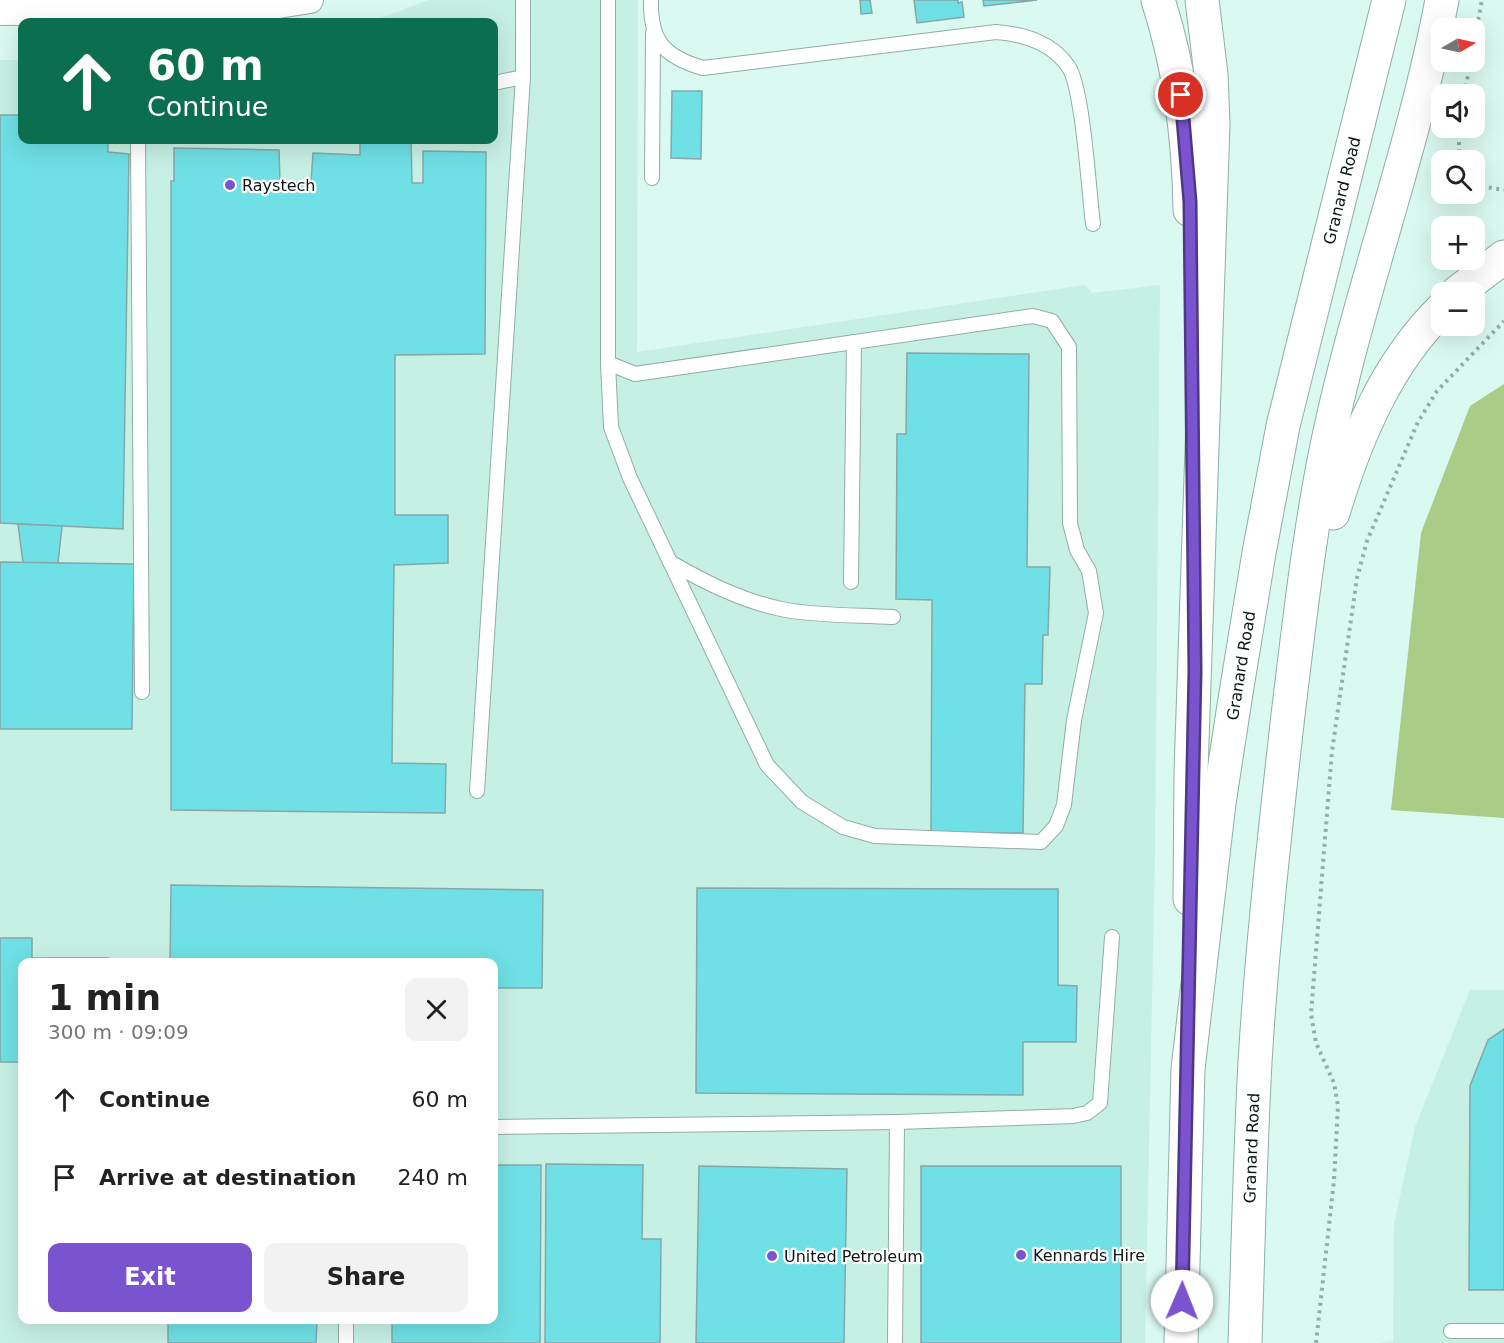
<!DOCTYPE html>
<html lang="en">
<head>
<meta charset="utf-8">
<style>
	body { margin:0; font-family:"DejaVu Sans",sans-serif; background:#f2f2f2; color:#222; height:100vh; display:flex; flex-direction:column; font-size:22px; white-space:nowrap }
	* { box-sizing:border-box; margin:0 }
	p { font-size:20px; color:#767676 }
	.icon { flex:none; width:33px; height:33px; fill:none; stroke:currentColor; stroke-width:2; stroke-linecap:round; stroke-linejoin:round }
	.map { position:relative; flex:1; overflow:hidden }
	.drawer { position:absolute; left:18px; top:958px; width:480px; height:366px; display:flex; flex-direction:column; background:#fff; border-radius:12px; box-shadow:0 6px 24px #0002 }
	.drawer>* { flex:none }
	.banner { position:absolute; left:18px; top:18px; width:480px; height:126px; border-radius:12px; box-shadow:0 6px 24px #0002; background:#0b6e4f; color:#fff; overflow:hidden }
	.needle { width:39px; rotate:81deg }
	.controls { position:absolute; left:1431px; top:18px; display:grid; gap:12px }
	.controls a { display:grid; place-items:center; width:54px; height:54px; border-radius:12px; background:#fff; box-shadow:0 6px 24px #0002; font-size:30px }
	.pin { position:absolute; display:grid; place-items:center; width:51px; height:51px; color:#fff; margin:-26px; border:3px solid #fff; border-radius:50%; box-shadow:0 2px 6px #0007 }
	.me { position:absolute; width:66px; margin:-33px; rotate:1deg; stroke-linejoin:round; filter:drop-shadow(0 0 4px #0008) }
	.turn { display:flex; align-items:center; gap:21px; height:126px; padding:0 30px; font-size:27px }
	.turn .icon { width:78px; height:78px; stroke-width:2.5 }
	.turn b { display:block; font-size:42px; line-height:51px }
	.round { display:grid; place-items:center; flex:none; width:63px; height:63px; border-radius:12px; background:#f2f2f2 }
	.head { display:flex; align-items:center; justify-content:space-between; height:102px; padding:0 30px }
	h1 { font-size:36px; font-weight:700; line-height:45px }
	.button { display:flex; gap:12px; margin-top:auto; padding:12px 30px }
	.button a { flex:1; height:69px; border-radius:12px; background:#7954ce; color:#fff; font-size:24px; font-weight:700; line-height:69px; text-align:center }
	.button a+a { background:#f2f2f2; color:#222 }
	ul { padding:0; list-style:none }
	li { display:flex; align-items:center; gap:18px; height:78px; padding:0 30px }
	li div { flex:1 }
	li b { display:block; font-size:22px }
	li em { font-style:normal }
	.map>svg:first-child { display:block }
</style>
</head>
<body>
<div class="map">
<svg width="1504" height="1343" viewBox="0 0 1504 1343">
	<rect width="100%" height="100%" fill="#daf9f0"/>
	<!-- built -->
	<g fill="#c7f0e5" fill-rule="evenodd">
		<path d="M 429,0 L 638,0 L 637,352 L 1085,285 L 1092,293 L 1160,285 L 1155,854 L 1145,1343 L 0,1343 L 0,60 L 22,60 L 22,140 L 494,140 L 494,22 L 370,22 ZM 22,963 L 494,963 L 494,1320 L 22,1320 Z"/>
		<path d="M 1470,990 L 1504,990 L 1504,1343 L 1376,1343 L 1393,1341 L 1394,1224 L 1415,1127 Z"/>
	</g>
	<!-- green -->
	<path fill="#abcc87" d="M 1504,384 L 1504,818 L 1391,810 L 1421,533 L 1470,406 Z"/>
	<!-- building -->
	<g fill="#6fe0e5" stroke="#87a6a8" stroke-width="1.5">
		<path d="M 860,0 L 870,0 L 872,13 L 861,14 Z"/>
		<path d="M 914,0 L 958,0 L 958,3 L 962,2 L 964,17 L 917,23 Z"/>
		<path d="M 983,0 L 1037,0 L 984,6 Z"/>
		<path d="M 672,91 L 702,91 L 701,159 L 671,158 Z"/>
		<path d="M 0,115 L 22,115 L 22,140 L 108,140 L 108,152 L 129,154 L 123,529 L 0,523 Z"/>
		<path d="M 411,140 L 412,183 L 423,183 L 423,151 L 486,152 L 485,354 L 395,355 L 395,515 L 448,515 L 448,563 L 394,565 L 392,763 L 446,764 L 445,813 L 171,810 L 171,181 L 174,181 L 174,148 L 279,150 L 280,182 L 311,182 L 313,153 L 360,155 L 360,141 Z"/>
		<path d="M 907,353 L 1029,354 L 1027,567 L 1050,567 L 1048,635 L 1043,635 L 1042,684 L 1025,684 L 1023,833 L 931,833 L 932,600 L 896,599 L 897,434 L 906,434 Z"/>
		<path d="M 18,524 L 62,526 L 58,563 L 23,563 Z"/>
		<path d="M 0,562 L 134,564 L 132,729 L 0,729 Z"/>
		<path d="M 171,885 L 543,890 L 542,988 L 496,988 L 494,1091 L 494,963 L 170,963 Z"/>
		<path d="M 697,888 L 1058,889 L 1058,985 L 1077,986 L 1076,1042 L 1023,1042 L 1023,1095 L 696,1093 Z"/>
		<path d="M 0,938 L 32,938 L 32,958 L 108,958 L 108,963 L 22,963 L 22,1062 L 0,1062 Z"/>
		<path d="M 1504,1029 L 1504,1290 L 1469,1290 L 1470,1086 L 1488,1040 Z"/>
		<path d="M 546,1164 L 643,1165 L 642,1239 L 661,1239 L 660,1343 L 545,1343 Z"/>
		<path d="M 494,1165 L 541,1165 L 540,1343 L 392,1343 L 392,1320 L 494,1320 Z"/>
		<path d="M 699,1166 L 847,1169 L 844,1343 L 696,1343 Z"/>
		<rect x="921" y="1166" width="200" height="177"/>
		<path d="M 168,1320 L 317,1320 L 316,1343 L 168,1343 Z"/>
	</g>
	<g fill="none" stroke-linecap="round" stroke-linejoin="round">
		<!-- lane casing -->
		<g stroke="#90aea5" stroke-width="16">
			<g id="lane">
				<path d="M 651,0 C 650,42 665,57 703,68 L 996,32 C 1023,34 1051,42 1068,66 C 1083,86 1089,194 1093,224"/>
				<path d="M 494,83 L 523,77"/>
				<path d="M 138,140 L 142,692"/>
				<path d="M 652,178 L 653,33"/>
				<path d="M 608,363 L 635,374 L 1033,316 L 1052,321 L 1069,347 L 1070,523 L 1077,550 L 1089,571 L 1096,613 L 1074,720 L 1064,805 L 1056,826 L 1041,842 L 875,836 L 843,827 L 802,802 L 767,765 L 630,478 L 611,427 L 608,363 L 608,0"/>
				<path d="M 670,562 C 706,583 744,602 786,610 C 820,616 858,615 893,617"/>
				<path d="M 851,582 L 854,342"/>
				<path d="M 477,791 L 523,77 L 523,0"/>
				<path d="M 494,1127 L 897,1122 L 1073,1116 L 1087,1113 L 1100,1103 L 1112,937"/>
				<path d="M 1451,1331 L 1504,1331"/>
				<path d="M 346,1343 L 346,1320"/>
				<path d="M 895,1343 L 897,1122"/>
			</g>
		</g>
		<!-- street casing -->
		<g stroke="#90aea5" stroke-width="28">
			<path id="street" d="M 0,12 L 246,10 L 310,0"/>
		</g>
		<!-- highway casing -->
		<g stroke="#90aea5" stroke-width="35">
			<g id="highway">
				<path d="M 1158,0 C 1180,68 1189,139 1190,210"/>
				<path d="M 1458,292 L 1504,257"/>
				<path d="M 1333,513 C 1355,440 1386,364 1442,309"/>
				<path d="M 1190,899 L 1191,772 L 1213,124 L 1211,74 L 1202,0"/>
				<path id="s1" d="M 1181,1343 L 1188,1069 L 1219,803 L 1236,693 L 1259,553 L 1283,426 L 1389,0"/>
				<path id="s2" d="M 1245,1343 C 1248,1250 1250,1156 1255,1062 C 1262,946 1275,831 1288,715 C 1298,633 1307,552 1322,471 C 1352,311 1412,159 1442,0"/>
			</g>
		</g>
		<!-- path -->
		<g stroke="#95aea7" stroke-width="4" stroke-dasharray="3 4.5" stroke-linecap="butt">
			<path d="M 1474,42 L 1482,0"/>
			<path d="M 1464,94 L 1471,62"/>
			<path d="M 1459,160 L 1459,128"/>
			<path d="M 1474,185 L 1504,190"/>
			<path d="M 1316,1343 L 1334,1180 L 1338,1106 L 1334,1083 L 1316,1043 L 1311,1014 L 1332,751 L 1357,578 L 1367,541 L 1418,422 L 1437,391 L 1504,321"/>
		</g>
		<!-- lane -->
		<use href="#lane" stroke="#fff" stroke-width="14"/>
		<!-- street -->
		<use href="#street" stroke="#fff" stroke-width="26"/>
		<!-- highway -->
		<use href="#highway" stroke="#fff" stroke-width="33"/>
	</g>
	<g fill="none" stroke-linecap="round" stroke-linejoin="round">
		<!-- route casing -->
		<g stroke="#4f3786" stroke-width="15">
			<path id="route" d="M 1181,95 L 1190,202 L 1195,671 L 1182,1301"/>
		</g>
		<!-- route -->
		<use href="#route" stroke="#7954ce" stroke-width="10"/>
	</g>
	<!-- markers -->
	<g fill="#7954ce" stroke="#fff" stroke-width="2">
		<circle cx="230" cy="185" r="6"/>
		<circle cx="1021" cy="1255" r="6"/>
		<circle cx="772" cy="1256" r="6"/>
	</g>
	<g text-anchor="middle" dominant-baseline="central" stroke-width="4.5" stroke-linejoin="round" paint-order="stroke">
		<!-- poi labels -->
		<g font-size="16" fill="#0c1714" stroke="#fff" text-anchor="start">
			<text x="242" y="185">Raystech</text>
			<text x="1033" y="1255">Kennards Hire</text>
			<text x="784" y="1256">United Petroleum</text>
		</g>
		<!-- street labels -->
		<g font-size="16" fill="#0c1714" stroke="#fff">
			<text stroke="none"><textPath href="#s1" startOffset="1167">Granard Road</textPath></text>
			<text stroke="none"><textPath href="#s1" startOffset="681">Granard Road</textPath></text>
			<text stroke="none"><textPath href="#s2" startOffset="195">Granard Road</textPath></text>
		</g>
	</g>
</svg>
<div class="controls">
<a><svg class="needle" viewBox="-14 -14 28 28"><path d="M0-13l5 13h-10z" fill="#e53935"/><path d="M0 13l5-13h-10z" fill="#767676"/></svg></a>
<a><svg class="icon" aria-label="sound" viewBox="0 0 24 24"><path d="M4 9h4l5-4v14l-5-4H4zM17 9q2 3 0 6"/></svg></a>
<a><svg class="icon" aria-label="search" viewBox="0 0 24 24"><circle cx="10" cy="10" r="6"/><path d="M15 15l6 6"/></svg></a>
<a>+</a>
<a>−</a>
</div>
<div class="pin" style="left:1181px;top:95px;background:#d93025"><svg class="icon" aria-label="arrive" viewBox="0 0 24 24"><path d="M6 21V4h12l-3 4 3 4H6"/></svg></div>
<svg class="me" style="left:1182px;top:1301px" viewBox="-20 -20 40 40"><circle r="19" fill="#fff"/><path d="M0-13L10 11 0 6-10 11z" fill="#7954ce"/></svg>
<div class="banner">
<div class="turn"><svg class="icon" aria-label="ahead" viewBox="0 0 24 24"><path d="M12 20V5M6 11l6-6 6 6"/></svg><div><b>60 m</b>Continue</div></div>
</div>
<section class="drawer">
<div class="head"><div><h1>1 min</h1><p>300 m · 09:09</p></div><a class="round"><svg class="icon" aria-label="close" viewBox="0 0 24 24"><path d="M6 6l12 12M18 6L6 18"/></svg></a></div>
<ul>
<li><svg class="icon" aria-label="ahead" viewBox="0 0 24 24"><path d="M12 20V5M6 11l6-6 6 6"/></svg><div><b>Continue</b></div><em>60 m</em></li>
<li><svg class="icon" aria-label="arrive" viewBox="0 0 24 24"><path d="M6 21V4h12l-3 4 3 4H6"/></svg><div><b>Arrive at destination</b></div><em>240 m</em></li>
</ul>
<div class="button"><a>Exit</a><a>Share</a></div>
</section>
</div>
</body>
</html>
